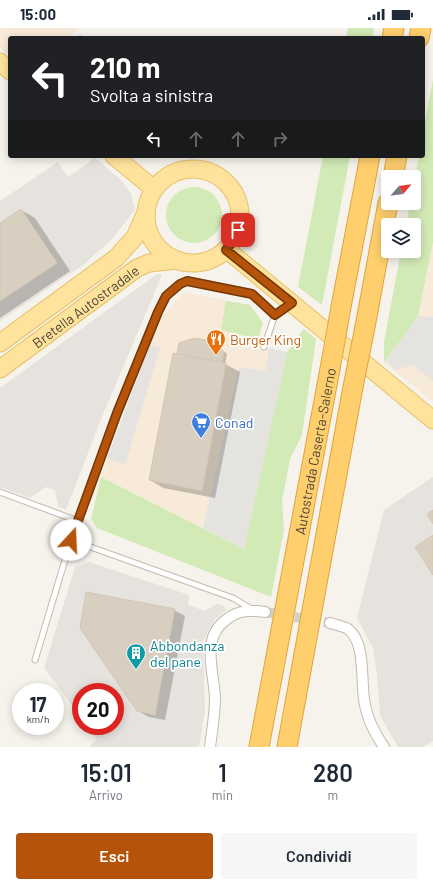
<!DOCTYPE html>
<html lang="it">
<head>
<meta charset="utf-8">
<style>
	body { margin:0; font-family:Barlow,sans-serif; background:#f6f6f7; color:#1f2937; height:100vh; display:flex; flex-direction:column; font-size:15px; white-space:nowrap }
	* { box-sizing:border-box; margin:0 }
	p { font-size:13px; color:#747a83 }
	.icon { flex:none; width:22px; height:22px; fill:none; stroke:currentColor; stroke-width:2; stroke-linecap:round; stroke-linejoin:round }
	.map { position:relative; height:719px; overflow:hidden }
	.side { display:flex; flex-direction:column; background:#fff; flex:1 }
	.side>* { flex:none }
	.hud { position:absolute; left:8px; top:8px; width:417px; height:122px; border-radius:4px; box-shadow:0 2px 10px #0003; background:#202124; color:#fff; overflow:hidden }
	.needle { width:26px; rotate:61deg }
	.fabs { position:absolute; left:381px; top:142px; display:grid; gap:8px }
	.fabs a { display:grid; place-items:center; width:40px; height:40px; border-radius:4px; background:#fff; box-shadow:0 2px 10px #0003; font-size:20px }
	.speed { position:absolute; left:12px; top:655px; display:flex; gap:8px; font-size:20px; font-weight:700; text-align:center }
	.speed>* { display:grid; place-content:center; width:52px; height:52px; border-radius:50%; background:#fff; box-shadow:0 2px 10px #0003; line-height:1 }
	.speed small { font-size:10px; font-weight:400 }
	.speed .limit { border:6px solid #d22; background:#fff; color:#111 }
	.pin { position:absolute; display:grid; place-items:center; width:34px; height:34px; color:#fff; margin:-17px; border-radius:8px; box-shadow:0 2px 6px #0006 }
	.me { position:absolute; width:44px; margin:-22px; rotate:20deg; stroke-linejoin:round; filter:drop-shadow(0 0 3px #0008) }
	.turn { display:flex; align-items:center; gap:14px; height:84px; padding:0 16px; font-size:18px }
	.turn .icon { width:52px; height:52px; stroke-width:2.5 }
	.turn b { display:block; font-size:28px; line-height:34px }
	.lanes { display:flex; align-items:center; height:38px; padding:0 16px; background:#0003; justify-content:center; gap:20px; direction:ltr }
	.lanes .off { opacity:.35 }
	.eta { display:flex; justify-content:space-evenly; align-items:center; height:68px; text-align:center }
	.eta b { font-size:24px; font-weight:600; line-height:28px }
	.primary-button { display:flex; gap:8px; margin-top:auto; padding:8px 16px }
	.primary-button a { flex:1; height:46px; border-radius:4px; background:#b45309; color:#fff; font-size:16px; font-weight:600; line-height:46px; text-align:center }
	.primary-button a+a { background:#f6f6f7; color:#1f2937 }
	.status { display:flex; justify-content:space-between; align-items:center; height:28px; padding:0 20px; background:#fff; direction:ltr }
	.status svg { height:11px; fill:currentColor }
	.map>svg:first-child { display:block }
</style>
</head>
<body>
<div class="status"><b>15:00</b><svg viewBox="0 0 49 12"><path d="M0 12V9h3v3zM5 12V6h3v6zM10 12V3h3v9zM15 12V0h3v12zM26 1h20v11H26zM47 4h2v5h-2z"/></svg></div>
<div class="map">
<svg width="433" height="719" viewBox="0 0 433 719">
	<rect width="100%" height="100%" fill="#f6f3ec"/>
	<!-- commercial -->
	<g fill="#f7ead8">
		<path d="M 0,0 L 80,0 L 65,10 L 10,10 L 10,24 L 6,25 L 0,20 Z"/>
		<path d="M 433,214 L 433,373 L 384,335 L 418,288 Z"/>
		<path d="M 184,264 L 250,277 L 263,295 L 256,318 L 287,324 L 244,521 L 101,449 L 150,317 L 163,287 Z"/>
	</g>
	<!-- industrial -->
	<g fill="#e6e2dd">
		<path d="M 95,130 L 121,152 L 131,166 L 135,182 L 111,212 L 83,237 L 0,293 L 0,173 L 58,134 L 68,149 Z"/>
		<path d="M 157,246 L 162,247 L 101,391 L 66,482 L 58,478 L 55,462 L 46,459 L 30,470 L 0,459 L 0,360 Z"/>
		<path d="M 433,449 L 433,713 L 423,719 L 398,719 L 380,687 L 377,646 L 373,620 L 357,590 L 384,482 Z"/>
		<path d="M 89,534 L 189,567 L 188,577 L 205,583 L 217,576 L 224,578 L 226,582 L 215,591 L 203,613 L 205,682 L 199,719 L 89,719 L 97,711 L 87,698 L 115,698 L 115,664 L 81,664 L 81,689 L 44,640 L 75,539 Z"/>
	</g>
	<!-- green -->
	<g fill="#d2eab5">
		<path d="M 348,0 L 374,0 L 372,10 L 346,10 Z"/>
		<path d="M 433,51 L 433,214 L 418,288 L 384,335 L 384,314 L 401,223 L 414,223 L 414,197 L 406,197 L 410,175 L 414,175 L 414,154 L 419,128 L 423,128 L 423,105 Z"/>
		<path d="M 323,128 L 350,128 L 322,277 L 298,259 Z"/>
		<circle cx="194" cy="187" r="28"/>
		<path d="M 226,273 L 250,277 L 263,295 L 258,311 L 221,302 Z"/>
		<path d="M 304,301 L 316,311 L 302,407 L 290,431 L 282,473 L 284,502 L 271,569 L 97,500 L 91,491 L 101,449 L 244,521 L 287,324 Z"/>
	</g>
	<!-- parking -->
	<g fill="#e5e3e0">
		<path d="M 418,288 L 433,289 L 433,353 L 413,337 L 396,342 L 386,333 Z"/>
		<path d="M 150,317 L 160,319 L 125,437 L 107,430 Z"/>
		<path d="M 269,320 L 287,324 L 244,521 L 203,500 L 239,339 L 265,343 Z"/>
	</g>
	<!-- shadow -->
	<g fill="#0003">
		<path d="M 80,7 L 85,10 L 75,10 Z"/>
		<path d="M 21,182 L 35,190 L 70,243 L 0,290 L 0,196 Z"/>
		<path d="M 215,316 L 227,326 L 225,336 L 240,344 L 215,470 L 163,460 L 150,452 L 178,327 Z"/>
		<path d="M 174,582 L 185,588 L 165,692 L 149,689 L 138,683 Z"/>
	</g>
	<!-- building -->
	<g fill="#d8cfc1" stroke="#d3c7b4">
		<path d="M 21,181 L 57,235 L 0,273 L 0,195 Z"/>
		<path d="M 194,310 L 212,313 L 224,324 L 222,334 L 177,326 L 179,315 Z"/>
		<path d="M 173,325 L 226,335 L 202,463 L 149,452 Z"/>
		<path d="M 433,482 L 433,496 L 427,486 Z"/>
		<path d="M 433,507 L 433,547 L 415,519 Z"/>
		<path d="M 86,564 L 175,581 L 155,687 L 137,683 L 80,600 Z"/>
	</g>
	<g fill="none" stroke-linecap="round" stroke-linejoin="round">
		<!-- street-tunnel -->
		<path stroke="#d4d0c8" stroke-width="10" stroke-dasharray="10 5" stroke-linecap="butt" d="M 265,584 L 330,595"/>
		<!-- lane casing -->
		<g stroke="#c2bbae" stroke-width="7">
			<g id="lane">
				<path d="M 264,319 L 275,287 L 289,277"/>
				<path d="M 0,464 L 78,493"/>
				<path d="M 71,512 L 233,570 L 253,582"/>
				<path d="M 35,632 L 71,512 L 117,385 L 158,284 C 165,270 172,258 187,253 L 252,266 L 275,287"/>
			</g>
		</g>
		<!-- street casing -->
		<g stroke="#c2bbae" stroke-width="12">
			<g id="street">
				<path d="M 330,595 C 336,597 343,598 348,601 C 367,615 360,656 365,677 C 368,693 375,706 384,719"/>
				<path d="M 210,719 C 212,703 215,686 215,670 C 214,643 200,610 227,591 C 238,582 251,582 265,584"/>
			</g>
		</g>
		<!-- primary casing -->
		<g stroke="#e6c16a" stroke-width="19">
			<g id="primary">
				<path d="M 0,34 L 10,43"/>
				<path d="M 114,128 L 154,161"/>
				<circle cx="193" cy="188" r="47"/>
				<path d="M 226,221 L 433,392"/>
				<path d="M 0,315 L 116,230 L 135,209 L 146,184"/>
				<path id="s1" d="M 0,341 L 137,240 L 149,235 L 178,232"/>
			</g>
		</g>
		<!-- highway casing -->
		<g stroke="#e0a43c" stroke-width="21">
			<g id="highway">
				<path d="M 392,10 L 394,0"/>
				<path d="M 419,10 L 421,0"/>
				<path d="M 393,149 L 397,128"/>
				<path d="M 341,279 L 370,128"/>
				<path d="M 365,299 L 388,175"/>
				<path id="s2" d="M 259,719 L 330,341"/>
				<path d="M 287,719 L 353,359"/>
			</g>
		</g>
		<!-- lane -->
		<use href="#lane" stroke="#fff" stroke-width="5"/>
		<!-- street -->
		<use href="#street" stroke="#fff" stroke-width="10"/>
		<!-- primary -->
		<use href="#primary" stroke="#ffe39c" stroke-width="17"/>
		<!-- highway -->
		<use href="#highway" stroke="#ffcf6e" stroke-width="19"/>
		<!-- highway-bridge casing -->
		<g stroke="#e0a43c" stroke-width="21" stroke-linecap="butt">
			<g id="highway-bridge">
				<path d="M 330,341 L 341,279"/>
				<path d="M 353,359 L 365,299"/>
			</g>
		</g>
		<!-- highway-bridge -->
		<use href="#highway-bridge" stroke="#ffcf6e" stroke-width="19"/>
	</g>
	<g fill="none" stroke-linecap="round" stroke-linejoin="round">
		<!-- route casing -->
		<g stroke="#753606" stroke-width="10">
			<path id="route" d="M 71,512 L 117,385 L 158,284 L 166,268 L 180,256 L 187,253 L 252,266 L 275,287 L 292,275 L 226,222 L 233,213 L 238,202"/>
		</g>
		<!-- route -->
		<use href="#route" stroke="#b45309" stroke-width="7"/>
	</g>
	<!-- icons -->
	<defs>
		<g id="restaurant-pin" transform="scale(1)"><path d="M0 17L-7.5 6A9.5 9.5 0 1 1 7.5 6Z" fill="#e8710a" stroke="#fff"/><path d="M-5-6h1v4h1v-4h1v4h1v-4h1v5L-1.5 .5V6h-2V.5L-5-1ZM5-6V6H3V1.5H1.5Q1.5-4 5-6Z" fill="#fff"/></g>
		<g id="supermarket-pin" transform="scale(1)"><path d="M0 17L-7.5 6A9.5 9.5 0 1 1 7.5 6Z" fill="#3f7fe0" stroke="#fff"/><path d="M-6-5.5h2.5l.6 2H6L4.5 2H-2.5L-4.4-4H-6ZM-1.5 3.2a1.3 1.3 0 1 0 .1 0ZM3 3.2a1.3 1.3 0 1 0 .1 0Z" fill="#fff"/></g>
		<g id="building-pin" transform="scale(1)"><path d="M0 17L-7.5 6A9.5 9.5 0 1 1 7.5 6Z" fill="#0f9aa8" stroke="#fff"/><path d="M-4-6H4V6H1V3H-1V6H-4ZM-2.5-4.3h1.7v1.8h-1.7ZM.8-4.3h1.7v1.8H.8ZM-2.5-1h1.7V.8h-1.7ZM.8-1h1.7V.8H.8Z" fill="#fff"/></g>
	</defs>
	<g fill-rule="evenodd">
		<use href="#restaurant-pin" x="216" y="311"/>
		<use href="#supermarket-pin" x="201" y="394"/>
		<use href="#building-pin" x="136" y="625"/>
	</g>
	<g text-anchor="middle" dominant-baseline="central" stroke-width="3.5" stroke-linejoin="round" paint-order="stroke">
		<!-- street labels -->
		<g font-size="14" fill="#4b4439" stroke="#fff">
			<text stroke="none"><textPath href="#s1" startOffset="106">Bretella Autostradale</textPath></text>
			<text stroke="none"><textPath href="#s2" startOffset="301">Autostrada Caserta-Salerno</textPath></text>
		</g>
		<!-- food labels -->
		<g font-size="14" fill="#c56008" stroke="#fff" text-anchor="start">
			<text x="230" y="311">Burger King</text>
		</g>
		<!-- shop labels -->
		<g font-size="14" fill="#366cbe" stroke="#fff" text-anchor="start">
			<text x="215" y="394">Conad</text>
		</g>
		<!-- culture labels -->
		<g font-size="14" fill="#0d838f" stroke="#fff" text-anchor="start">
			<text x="150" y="617">Abbondanza<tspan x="150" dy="16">del pane</tspan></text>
		</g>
	</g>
</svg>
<div class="fabs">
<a><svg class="needle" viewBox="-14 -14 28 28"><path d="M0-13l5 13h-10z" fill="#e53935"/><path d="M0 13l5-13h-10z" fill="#747a83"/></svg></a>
<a><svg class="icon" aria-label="layers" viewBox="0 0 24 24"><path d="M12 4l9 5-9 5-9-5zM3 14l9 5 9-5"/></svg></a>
</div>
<div class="speed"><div>17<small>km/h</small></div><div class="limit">20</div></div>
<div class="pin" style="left:238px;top:202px;background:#d93025"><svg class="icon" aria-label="arrive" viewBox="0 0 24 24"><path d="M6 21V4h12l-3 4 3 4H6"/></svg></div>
<svg class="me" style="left:71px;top:512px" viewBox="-20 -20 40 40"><circle r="19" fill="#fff"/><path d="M0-13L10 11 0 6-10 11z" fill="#b45309"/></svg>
<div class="hud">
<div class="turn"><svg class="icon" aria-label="left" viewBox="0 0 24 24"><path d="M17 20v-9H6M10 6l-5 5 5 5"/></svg><div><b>210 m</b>Svolta a sinistra</div></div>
<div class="lanes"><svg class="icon" aria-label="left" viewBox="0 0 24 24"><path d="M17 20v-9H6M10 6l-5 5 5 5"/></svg><svg class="icon off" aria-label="ahead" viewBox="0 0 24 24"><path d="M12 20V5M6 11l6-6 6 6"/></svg><svg class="icon off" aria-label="ahead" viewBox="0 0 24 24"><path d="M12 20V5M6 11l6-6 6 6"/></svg><svg class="icon off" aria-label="right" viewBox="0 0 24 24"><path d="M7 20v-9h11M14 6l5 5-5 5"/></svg></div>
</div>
</div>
<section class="side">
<div class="eta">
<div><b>15:01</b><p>Arrivo</p></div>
<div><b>1</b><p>min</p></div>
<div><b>280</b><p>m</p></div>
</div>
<div class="primary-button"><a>Esci</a><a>Condividi</a></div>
</section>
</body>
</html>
